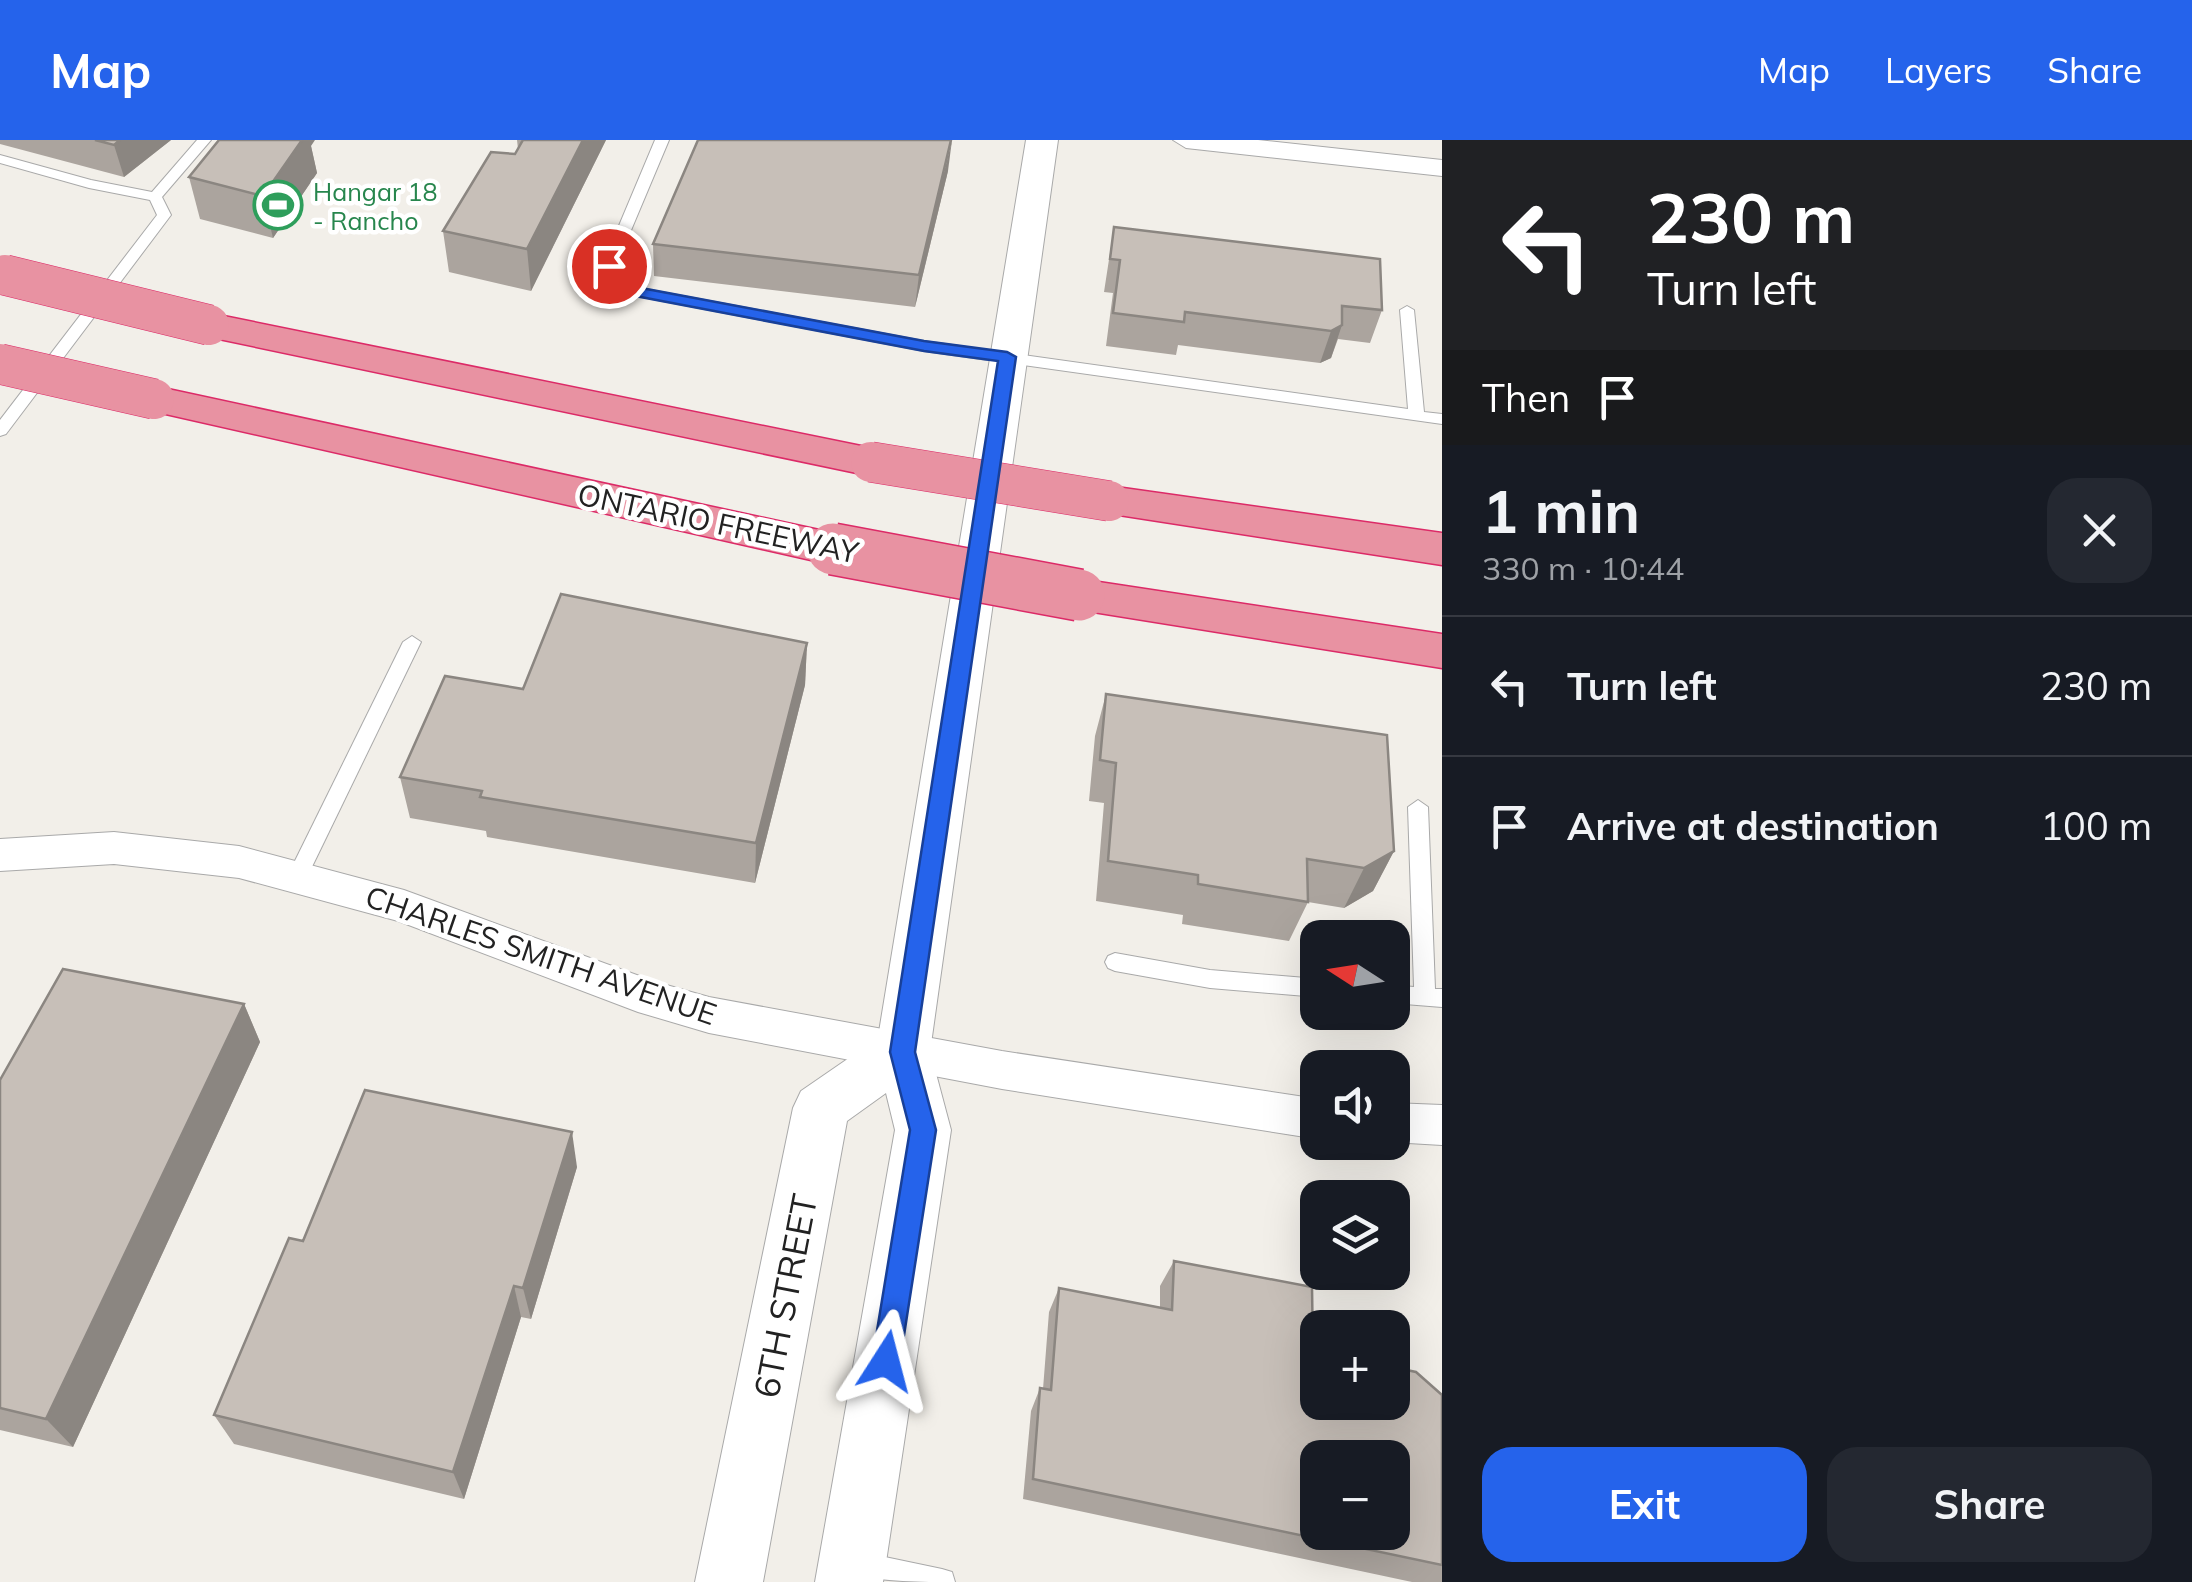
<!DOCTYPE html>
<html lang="en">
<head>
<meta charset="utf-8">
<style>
	body { margin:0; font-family:Mulish,sans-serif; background:#242831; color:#f1f3f6; height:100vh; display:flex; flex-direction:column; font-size:38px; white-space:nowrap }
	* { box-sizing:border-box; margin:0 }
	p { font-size:32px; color:#9ea1a6 }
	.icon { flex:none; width:55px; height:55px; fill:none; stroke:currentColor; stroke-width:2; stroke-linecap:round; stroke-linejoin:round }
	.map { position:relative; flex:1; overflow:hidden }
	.sheet { display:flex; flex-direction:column; background:#171b24; width:750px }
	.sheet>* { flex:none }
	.top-card { background:#202124; color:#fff; overflow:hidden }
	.needle { width:65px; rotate:282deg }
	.fabs { position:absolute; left:1300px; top:780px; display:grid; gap:20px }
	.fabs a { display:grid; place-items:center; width:110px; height:110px; border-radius:20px; background:#171b24; box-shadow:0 10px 40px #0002; font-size:50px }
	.pin { position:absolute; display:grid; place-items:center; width:85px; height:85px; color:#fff; margin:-42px; border:5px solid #fff; border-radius:50%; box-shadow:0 2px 10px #0007 }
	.me { position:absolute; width:110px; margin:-55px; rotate:9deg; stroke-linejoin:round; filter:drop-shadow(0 0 8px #0008) }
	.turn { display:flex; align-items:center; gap:35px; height:210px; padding:0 40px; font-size:45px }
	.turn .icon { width:130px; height:130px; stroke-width:2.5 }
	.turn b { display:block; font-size:70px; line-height:85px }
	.then { display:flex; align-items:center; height:95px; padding:0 40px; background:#0003; gap:20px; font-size:38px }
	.round { display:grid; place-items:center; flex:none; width:105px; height:105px; border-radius:30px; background:#242831 }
	.headline { display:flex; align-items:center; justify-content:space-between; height:170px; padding:0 40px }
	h1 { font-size:60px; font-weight:700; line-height:75px }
	.button { display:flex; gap:20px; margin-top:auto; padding:20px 40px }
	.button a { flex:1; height:115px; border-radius:30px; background:#2563eb; color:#fff; font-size:40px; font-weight:700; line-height:115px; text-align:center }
	.button a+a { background:#242831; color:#f1f3f6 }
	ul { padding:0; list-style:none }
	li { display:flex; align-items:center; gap:30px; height:140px; padding:0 40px; border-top:2px solid #363941 }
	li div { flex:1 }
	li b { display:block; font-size:38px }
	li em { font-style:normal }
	header { display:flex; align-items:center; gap:60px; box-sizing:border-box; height:140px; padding:0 50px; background:#2563eb; color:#fff }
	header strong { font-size:48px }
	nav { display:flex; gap:55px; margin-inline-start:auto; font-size:35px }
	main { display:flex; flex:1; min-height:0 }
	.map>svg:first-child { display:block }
</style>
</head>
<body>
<header>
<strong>Map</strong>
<nav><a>Map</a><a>Layers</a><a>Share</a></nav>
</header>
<main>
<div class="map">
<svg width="1442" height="1442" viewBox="0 0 1442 1442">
	<rect width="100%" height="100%" fill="#f2efe9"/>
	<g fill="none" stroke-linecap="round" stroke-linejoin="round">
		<!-- service casing -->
		<g stroke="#a9a9a9" stroke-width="2">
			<g id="service">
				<path d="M 197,0 L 211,0 L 162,57 L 171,75 L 6,294 L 0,296 L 0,280 L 157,75 L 150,60 L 89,48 L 0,23 L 0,15 L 91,40 L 152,52 Z"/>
				<path d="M 655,0 L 669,0 L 616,126 L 619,138 L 635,147 L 924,201 L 1408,269 L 1400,170 L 1407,166 L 1414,170 L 1424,272 L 1442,274 L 1442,284 L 924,211 L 626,154 L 607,143 L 602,126 Z"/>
				<path d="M 412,496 L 421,502 L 308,735 L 305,741 L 291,741 L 288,735 L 403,502 Z"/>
				<path d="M 1418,660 L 1428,667 L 1435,849 L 1442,849 L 1442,867 L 1392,863 L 1392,845 L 1414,847 L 1408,667 Z"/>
				<path d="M 1115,813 L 1210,830 L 1318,839 L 1318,857 L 1210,848 L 1115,831 L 1108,828 L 1105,822 L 1108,816 Z"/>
				<path d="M 861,1412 L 942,1429 L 952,1432 L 955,1442 C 922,1442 883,1442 852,1434 L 848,1425 L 852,1416 Z"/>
			</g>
		</g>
		<!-- minor casing -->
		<g stroke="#a9a9a9" stroke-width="2">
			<g id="minor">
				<path d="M 1173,0 L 1258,0 L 1442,20 L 1442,36 L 1186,8 Z"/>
				<path d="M 114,692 L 239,706 L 404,750 L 656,842 L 709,857 L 1002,911 L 1318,959 L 1318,999 L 1002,949 L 709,893 L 638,872 L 398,781 L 239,738 L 114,724 L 0,731 L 0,699 Z"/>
				<path d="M 1392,963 L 1442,965 L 1442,1005 L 1391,1002 Z"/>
			</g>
		</g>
		<!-- tertiary casing -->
		<g stroke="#a9a9a9" stroke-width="2">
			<path id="tertiary" d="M 1026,0 L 1058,0 L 930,911 L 951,990 L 883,1442 L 815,1442 L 895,990 L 886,953 L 847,981 L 763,1442 L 695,1442 L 793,968 L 801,951 L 878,898 Z"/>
		</g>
		<!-- motorway casing -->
		<g stroke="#dc2a67" stroke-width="3">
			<g id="motorway">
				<path d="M 209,173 L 871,308 L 887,312 L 893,322 L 887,332 L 871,336 L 195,194 L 189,185 L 195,176 Z"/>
				<path d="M 154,246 L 833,393 L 850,398 L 856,409 L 850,420 L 833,425 L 139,268 L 133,259 L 139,250 Z"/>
				<path d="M 1109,346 L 1442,393 L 1442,425 L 1093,371 L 1086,361 L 1093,351 Z"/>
				<path d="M 1079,439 L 1442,494 L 1442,528 L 1062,467 L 1055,455 L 1062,443 Z"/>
			</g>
		</g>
		<!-- service -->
		<use href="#service" fill="#fff" fill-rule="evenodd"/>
		<!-- minor -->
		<use href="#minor" fill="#fff" fill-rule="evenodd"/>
		<!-- tertiary -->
		<use href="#tertiary" fill="#fff" fill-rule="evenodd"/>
		<!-- motorway -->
		<use href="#motorway" fill="#e892a2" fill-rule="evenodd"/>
		<!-- motorway-bridge-far1 casing -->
		<g stroke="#dc2a67" stroke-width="41" stroke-linecap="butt">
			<g id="motorway-bridge-far1">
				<path d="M 5,135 L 209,185"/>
				<path d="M 0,224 L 154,259"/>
				<path d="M 871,322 L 1109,361"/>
			</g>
		</g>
		<!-- motorway-bridge casing -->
		<g stroke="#dc2a67" stroke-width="54" stroke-linecap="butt">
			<path id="motorway-bridge" d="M 833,409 L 1079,455"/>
		</g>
		<!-- motorway-bridge-far1 -->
		<use href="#motorway-bridge-far1" stroke="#e892a2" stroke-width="40"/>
		<!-- motorway-bridge -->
		<use href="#motorway-bridge" stroke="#e892a2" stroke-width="51"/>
	</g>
	<!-- wall -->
	<g fill="#aba49e">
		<path d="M 0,0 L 171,0 L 124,37 L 0,4 Z"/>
		<path d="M 517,0 L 606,0 L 531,151 L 449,132 L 443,91 L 515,14 L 518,9 Z"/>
		<path d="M 311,6 L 317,33 L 273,98 L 200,79 L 189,37 Z"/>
		<path d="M 948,31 L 915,167 L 654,136 L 653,104 Z"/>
		<path d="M 1114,87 L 1382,170 L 1370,203 L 1338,199 L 1331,218 L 1320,223 L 1178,205 L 1176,215 L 1106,206 L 1113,153 L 1104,152 Z"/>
		<path d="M 807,503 L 805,545 L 755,743 L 487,697 L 486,691 L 410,678 L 400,637 L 523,549 Z"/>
		<path d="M 1106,554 L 1394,711 L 1373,751 L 1344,768 L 1308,762 L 1289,801 L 1182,784 L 1183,775 L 1096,761 L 1104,663 L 1089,661 L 1095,596 Z"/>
		<path d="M 244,864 L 260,902 L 73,1307 L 0,1290 L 0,940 Z"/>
		<path d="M 577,1027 L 531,1179 L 521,1177 L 464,1359 L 234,1304 L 214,1275 L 303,1101 Z"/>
		<path d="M 1174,1121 L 1313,1212 L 1442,1255 L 1442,1442 L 1412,1442 L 1023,1359 L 1031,1271 L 1040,1248 L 1043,1249 L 1049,1172 L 1059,1148 L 1160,1167 L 1160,1146 Z"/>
	</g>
	<!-- shaded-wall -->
	<g fill="#8b8681">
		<path d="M 120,0 L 171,0 L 124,37 L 114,5 Z"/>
		<path d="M 288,0 L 315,0 L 311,6 L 317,33 L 273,98 L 263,56 Z"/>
		<path d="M 583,0 L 606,0 L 531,151 L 527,109 Z"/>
		<path d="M 952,0 L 948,31 L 915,167 L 919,135 Z"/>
		<path d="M 1342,185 L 1331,218 L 1320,223 L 1331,191 Z"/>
		<path d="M 807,503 L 805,545 L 755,743 L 756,703 Z"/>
		<path d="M 1394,711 L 1373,751 L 1344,768 L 1364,728 Z"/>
		<path d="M 244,864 L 260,902 L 73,1307 L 46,1279 Z"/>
		<path d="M 572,992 L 577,1027 L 531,1179 L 523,1148 Z"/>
		<path d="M 514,1146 L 521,1177 L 464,1359 L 453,1332 Z"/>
	</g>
	<!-- building -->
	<g fill="#c7bfb8" stroke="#8b8681" stroke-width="2.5" fill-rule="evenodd">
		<path d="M 95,0 L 120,0 L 114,5 Z"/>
		<path d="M 219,0 L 302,0 L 263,56 L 189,37 Z"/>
		<path d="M 523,0 L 583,0 L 527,109 L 443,91 L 491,12 L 515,14 Z"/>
		<path d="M 698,0 L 951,0 L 919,135 L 653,104 Z"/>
		<path d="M 1114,87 L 1380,119 L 1382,170 L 1342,166 L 1342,185 L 1331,191 L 1185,172 L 1184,182 L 1113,173 L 1120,120 L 1110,119 Z"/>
		<path d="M 561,454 L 807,503 L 756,703 L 480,657 L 482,651 L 400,637 L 445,536 L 523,549 Z"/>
		<path d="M 1106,554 L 1387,595 L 1394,711 L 1364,728 L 1307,719 L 1308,762 L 1198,744 L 1198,735 L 1108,721 L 1116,623 L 1100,620 Z"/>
		<path d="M 63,829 L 244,864 L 46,1279 L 0,1268 L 0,940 Z"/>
		<path d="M 365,950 L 572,992 L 523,1148 L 514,1146 L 453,1332 L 214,1275 L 289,1098 L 303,1101 Z"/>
		<path d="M 1174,1121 L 1312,1147 L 1313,1212 L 1318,1213 L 1318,1262 L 1392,1262 L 1392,1227 L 1416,1232 L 1442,1255 L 1442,1425 L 1033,1339 L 1040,1248 L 1051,1250 L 1059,1148 L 1172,1170 ZM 1318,1318 L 1392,1318 L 1392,1392 L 1318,1392 Z"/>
	</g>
	<!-- route -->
	<path fill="#2563eb" stroke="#184099" stroke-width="2.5" d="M 609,121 L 617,126 L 620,138 L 636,147 L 924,201 L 1007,212 L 1016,217 L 915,912 L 936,990 L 900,1221 L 896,1231 L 886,1235 L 876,1231 L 872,1221 L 910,990 L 890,912 L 998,221 L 924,211 L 625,154 L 604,140 L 601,126 Z"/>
	<!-- icons -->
	<defs>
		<g id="stadium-ring" transform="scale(2.5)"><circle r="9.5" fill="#fff" stroke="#2e9e5b" stroke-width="1.5"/><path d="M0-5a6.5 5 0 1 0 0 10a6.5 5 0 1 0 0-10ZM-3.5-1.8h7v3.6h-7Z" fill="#2e9e5b"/></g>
	</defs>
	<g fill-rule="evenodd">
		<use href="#stadium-ring" x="278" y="65"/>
	</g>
	<g text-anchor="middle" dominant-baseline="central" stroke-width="9" stroke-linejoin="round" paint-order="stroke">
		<!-- far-leisure labels -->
		<g font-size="25" fill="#27864d" stroke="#fff" text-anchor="start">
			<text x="313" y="51">Hangar 18<tspan x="313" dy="29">- Rancho</tspan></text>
		</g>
		<!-- street labels -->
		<g font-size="30" fill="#222" stroke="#fff">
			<text transform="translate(718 383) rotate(12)">ONTARIO FREEWAY</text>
			<text transform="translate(541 815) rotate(19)">CHARLES SMITH AVENUE</text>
		</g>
		<!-- near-street labels -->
		<g font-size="35" fill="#222" stroke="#fff">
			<text transform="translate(785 1156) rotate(-79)">6TH STREET</text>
		</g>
	</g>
</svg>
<div class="fabs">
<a><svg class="needle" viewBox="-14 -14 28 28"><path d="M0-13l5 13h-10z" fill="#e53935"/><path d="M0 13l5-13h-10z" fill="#9ea1a6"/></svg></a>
<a><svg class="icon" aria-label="sound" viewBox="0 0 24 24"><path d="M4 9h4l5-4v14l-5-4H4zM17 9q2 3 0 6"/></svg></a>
<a><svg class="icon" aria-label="layers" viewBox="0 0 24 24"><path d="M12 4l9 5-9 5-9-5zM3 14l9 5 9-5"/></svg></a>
<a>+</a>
<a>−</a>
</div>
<div class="pin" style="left:609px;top:126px;background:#d93025"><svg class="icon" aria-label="arrive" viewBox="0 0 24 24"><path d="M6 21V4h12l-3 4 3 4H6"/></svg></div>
<svg class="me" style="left:886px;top:1221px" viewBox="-20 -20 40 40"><path d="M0-17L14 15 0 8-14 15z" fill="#2563eb" stroke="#fff" stroke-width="4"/></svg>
</div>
<section class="sheet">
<div class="top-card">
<div class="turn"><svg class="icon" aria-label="left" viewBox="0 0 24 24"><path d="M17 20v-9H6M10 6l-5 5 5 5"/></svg><div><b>230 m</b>Turn left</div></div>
<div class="then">Then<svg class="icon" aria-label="arrive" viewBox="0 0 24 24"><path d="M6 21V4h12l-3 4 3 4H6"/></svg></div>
</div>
<div class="headline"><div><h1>1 min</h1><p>330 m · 10:44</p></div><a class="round"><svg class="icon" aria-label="close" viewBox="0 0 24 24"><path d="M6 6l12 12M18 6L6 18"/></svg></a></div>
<ul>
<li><svg class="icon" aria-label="left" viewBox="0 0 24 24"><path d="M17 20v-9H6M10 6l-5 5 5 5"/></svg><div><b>Turn left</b></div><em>230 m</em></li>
<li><svg class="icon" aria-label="arrive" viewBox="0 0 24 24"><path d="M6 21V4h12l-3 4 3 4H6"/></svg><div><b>Arrive at destination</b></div><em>100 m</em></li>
</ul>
<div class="button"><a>Exit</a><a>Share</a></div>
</section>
</main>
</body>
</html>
